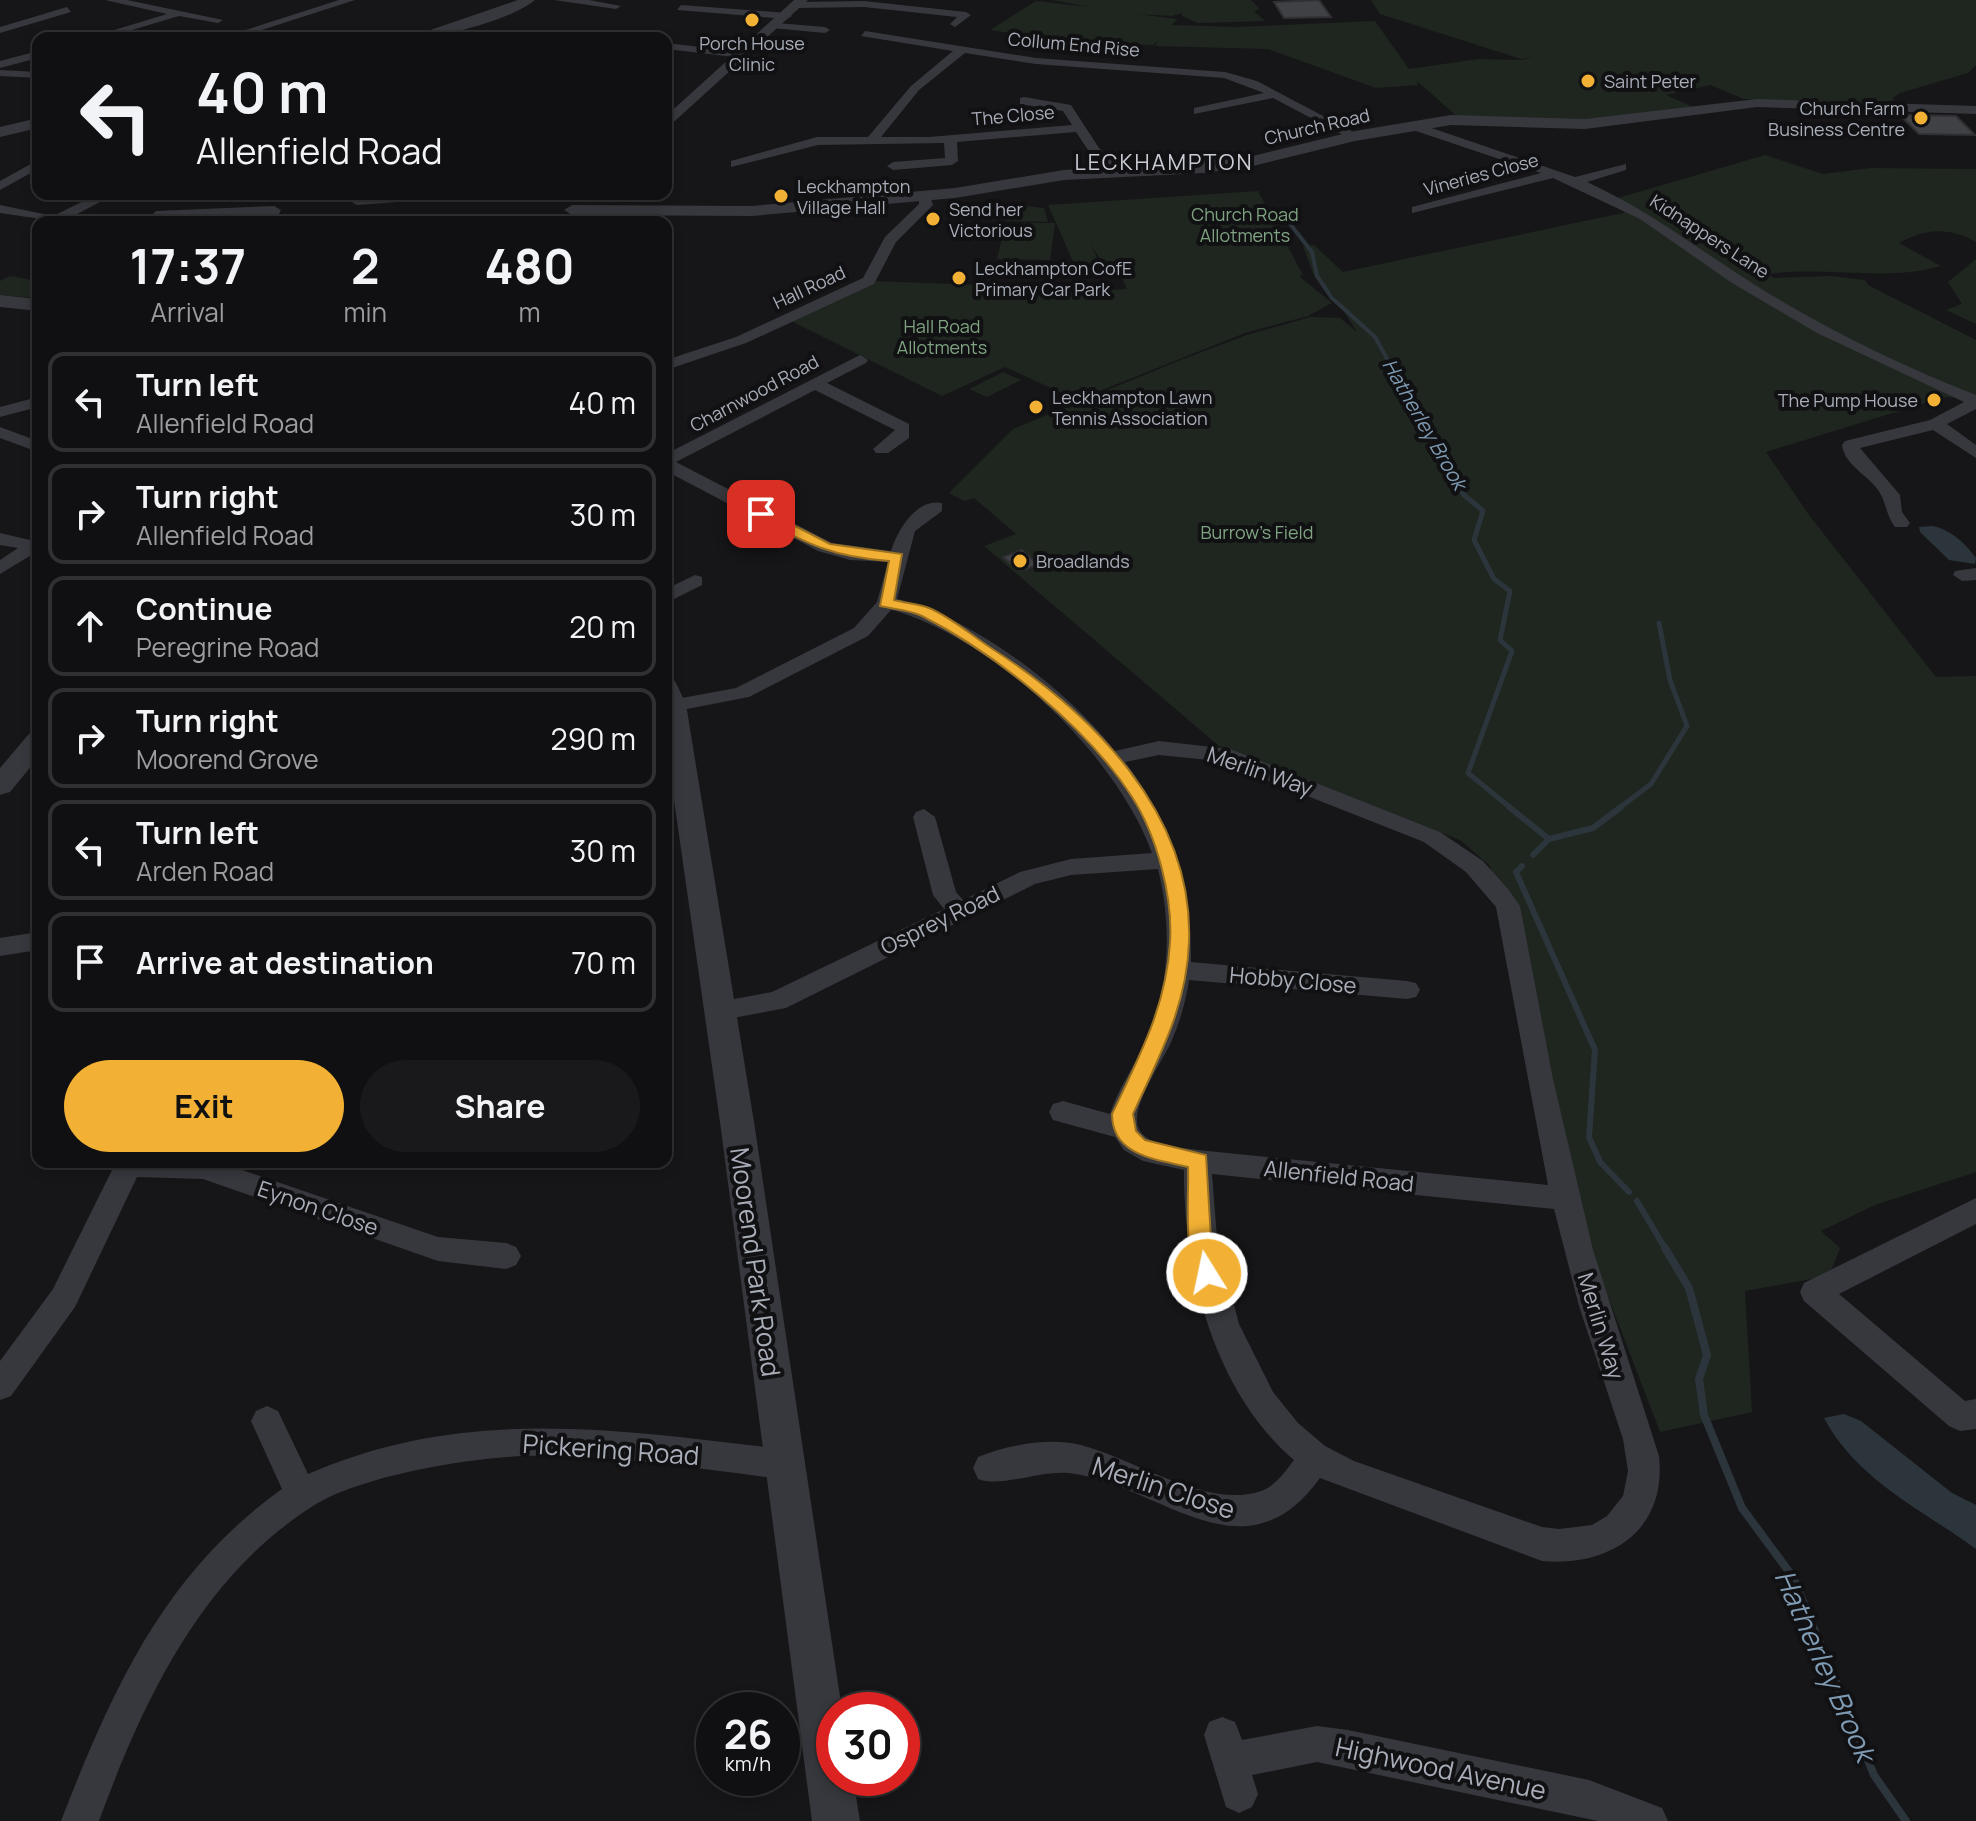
<!DOCTYPE html>
<html lang="en">
<head>
<meta charset="utf-8">
<style>
	body { margin:0; font-family:Manrope,sans-serif; background:#19191b; color:#f1f3f6; height:100vh; display:flex; flex-direction:column; font-size:30px; white-space:nowrap }
	* { box-sizing:border-box; margin:0 }
	p { font-size:26px; color:#9c9d9f }
	.icon { flex:none; width:44px; height:44px; fill:none; stroke:currentColor; stroke-width:2; stroke-linecap:round; stroke-linejoin:round }
	.map { position:relative; flex:1; overflow:hidden }
	.side { position:absolute; left:32px; top:216px; width:640px; height:952px; display:flex; flex-direction:column; background:#101012; border-radius:16px; box-shadow:0 4px 12px #0003,0 0 0 2px #303032 }
	.side>* { flex:none }
	.banner { position:absolute; left:32px; top:32px; width:640px; height:168px; border-radius:16px; box-shadow:0 4px 12px #0003,0 0 0 2px #303032; background:#101012; color:#f1f3f6; overflow:hidden }
	.speed { position:absolute; left:696px; top:1692px; display:flex; gap:16px; font-size:40px; font-weight:700; text-align:center }
	.speed>* { display:grid; place-content:center; width:104px; height:104px; border-radius:50%; background:#101012; box-shadow:0 4px 12px #0003,0 0 0 2px #303032; line-height:1 }
	.speed small { font-size:20px; font-weight:400 }
	.speed .limit { border:12px solid #d22; background:#fff; color:#111 }
	.pin { position:absolute; display:grid; place-items:center; width:68px; height:68px; color:#fff; margin:-34px; border-radius:16px; box-shadow:0 4px 12px #0006 }
	.me { position:absolute; width:88px; margin:-44px; rotate:350deg; stroke-linejoin:round; filter:drop-shadow(0 0 6px #0008) }
	.turn { display:flex; align-items:center; gap:28px; height:168px; padding:0 32px; font-size:36px }
	.turn .icon { width:104px; height:104px; stroke-width:2.5 }
	.turn b { display:block; font-size:56px; line-height:68px }
	.eta { display:flex; justify-content:space-evenly; align-items:center; height:136px; text-align:center }
	.eta b { font-size:48px; font-weight:700; line-height:56px }
	.cta { display:flex; gap:16px; margin-top:auto; padding:16px 32px }
	.cta a { flex:1; height:92px; border-radius:48px; background:#f2b134; color:#111; font-size:32px; font-weight:700; line-height:92px; text-align:center }
	.cta a+a { background:#19191b; color:#f1f3f6 }
	ul { padding:0; list-style:none }
	li { display:flex; align-items:center; gap:24px; height:100px; margin:0 16px 12px; padding:0 16px; border:4px solid #303032; border-radius:16px }
	li div { flex:1 }
	li b { display:block; font-size:30px }
	li em { font-style:normal }
	.map>svg:first-child { display:block }
</style>
</head>
<body>
<div class="map">
<svg width="1976" height="1821" viewBox="0 0 1976 1821">
	<rect width="100%" height="100%" fill="#161618"/>
	<!-- green -->
	<g fill="#1e261f">
		<path d="M 1052,0 L 1251,0 L 1260,9 L 1254,11 L 1265,21 L 1198,23 L 1182,16 L 1182,13 L 1172,16 L 1137,14 L 1177,19 L 1172,25 L 1237,27 L 1375,21 L 1409,69 L 1478,59 L 1521,60 L 1533,57 L 1521,59 L 1380,14 L 1371,0 L 1976,0 L 1976,65 L 1968,73 L 1900,93 L 1894,97 L 1892,104 L 1744,99 L 1710,85 L 1666,95 L 1693,107 L 1568,125 L 1461,120 L 1417,81 L 1418,85 L 1376,88 L 1268,49 L 1155,46 L 1158,41 L 1153,45 L 1071,42 L 990,30 L 1036,1 L 1089,7 Z"/>
		<path d="M 1765,155 L 1823,174 L 1870,168 L 1976,169 L 1976,242 C 1950,227 1925,228 1899,243 L 1941,266 C 1886,282 1825,266 1769,274 L 1773,278 L 1830,276 L 1865,280 L 1868,285 L 1976,340 L 1976,399 L 1945,397 L 1766,452 L 1809,515 L 1936,677 L 1976,676 L 1976,1172 L 1875,1205 L 1821,1231 L 1840,1248 L 1829,1276 L 1745,1291 L 1752,1412 L 1660,1432 L 1578,1218 L 1546,1075 L 1551,1067 L 1490,866 L 1460,840 L 1219,746 L 984,546 L 1016,534 L 974,498 L 964,501 L 949,493 L 1013,429 L 1183,359 L 1247,335 L 1310,317 L 1340,318 L 1357,332 L 1332,293 L 1314,276 L 1303,246 L 1314,245 L 1343,272 L 1637,210 L 1618,198 Z"/>
		<path d="M 1258,191 L 1303,275 L 1299,276 L 1332,303 L 1308,316 L 1245,333 L 1077,400 L 1005,367 L 942,396 L 787,319 L 869,281 L 1012,286 L 1030,296 L 1127,289 L 1119,271 L 1108,271 L 1091,245 L 1101,266 L 1076,268 L 1048,205 Z"/>
		<path d="M 1026,206 L 1044,208 L 1048,222 L 982,220 L 975,212 Z"/>
		<path d="M 1032,223 L 1055,223 L 1050,260 L 997,259 L 1002,238 L 1010,238 L 1012,229 L 996,227 L 996,224 Z"/>
		<path d="M 1976,259 L 1976,324 L 1946,310 L 1962,304 L 1948,282 Z"/>
		<path d="M 10,276 L 38,281 L 38,298 L 0,295 L 0,281 Z"/>
		<path d="M 1003,372 L 1021,380 L 987,397 L 969,389 Z"/>
	</g>
	<!-- water -->
	<g fill="#2c353c">
		<path d="M 1932,526 C 1950,529 1965,543 1976,558 L 1975,564 L 1949,560 L 1920,532 L 1919,527 Z"/>
		<path d="M 1844,1414 L 1861,1421 L 1952,1493 L 1976,1505 L 1976,1549 C 1921,1509 1857,1480 1824,1418 Z"/>
	</g>
	<g fill="none" stroke-linecap="round" stroke-linejoin="round">
		<!-- stream-far3 -->
		<path stroke="#2c353c" stroke-width="4" d="M 1280,211 L 1312,252 L 1317,276 L 1332,298 L 1375,337 L 1448,468"/>
		<!-- stream-far2 -->
		<g stroke="#2c353c" stroke-width="5">
			<path d="M 1446,466 L 1464,495 L 1483,511 L 1474,540 L 1494,579 L 1510,591 L 1500,640 L 1512,651 L 1468,773 L 1512,809"/>
			<path d="M 1618,809 L 1651,784 L 1687,726 L 1670,680 L 1659,623"/>
		</g>
		<!-- stream-far1 -->
		<g stroke="#2c353c" stroke-width="6">
			<path d="M 1509,807 L 1549,839 L 1533,855"/>
			<path d="M 1549,839 L 1593,828 L 1621,807"/>
			<path d="M 1522,866 L 1516,872 L 1595,1050 L 1589,1137 L 1600,1162 L 1629,1192"/>
			<path d="M 1637,1201 L 1666,1250"/>
		</g>
		<!-- stream -->
		<path stroke="#2c353c" stroke-width="8" d="M 1665,1248 L 1689,1288 L 1707,1355 L 1699,1379 L 1704,1415 L 1742,1508 L 1793,1577 L 1874,1775 L 1906,1821"/>
	</g>
	<!-- building -->
	<g fill="#404145" stroke="#303034" stroke-width="2">
		<path d="M 1319,0 L 1331,17 L 1284,18 L 1274,2 Z"/>
		<path d="M 1900,115 L 1956,116 L 1975,135 L 1919,134 Z"/>
		<path d="M 1022,550 L 1038,565 L 1019,571 L 1003,557 Z"/>
	</g>
	<g fill="none" stroke-linecap="round" stroke-linejoin="round">
		<!-- minor -->
		<g fill="#37383d" fill-rule="evenodd">
			<path d="M 105,0 L 127,0 L 223,20 L 218,23 L 179,16 L 105,38 L 88,38 L 167,14 Z"/>
			<path d="M 339,0 L 355,0 L 237,38 L 221,38 Z"/>
			<path d="M 554,0 L 589,0 L 621,6 L 616,9 Z"/>
			<path d="M 864,1 L 966,12 L 971,15 L 955,27 L 950,24 L 957,17 L 864,7 L 798,8 L 793,5 L 798,2 Z"/>
			<path d="M 681,5 L 787,13 L 792,16 L 787,19 L 677,10 Z"/>
			<path d="M 67,7 L 71,12 L 0,33 L 0,27 Z"/>
			<path d="M 776,23 L 825,27 L 830,30 L 825,33 L 772,28 Z"/>
			<path d="M 865,31 L 1036,58 L 1225,72 L 1257,81 L 1361,136 L 1351,139 L 1273,98 L 1194,114 L 1194,108 L 1264,93 L 1224,78 L 1036,64 L 965,53 L 919,90 L 881,137 L 929,137 L 1072,125 L 1063,111 L 1020,104 L 1020,98 L 1024,97 L 1071,105 L 1099,148 L 1123,170 L 1123,176 L 1113,176 L 1090,153 L 1076,132 L 957,142 L 958,161 L 952,165 L 893,170 L 887,166 L 893,162 L 945,158 L 944,143 L 818,145 L 731,167 L 731,161 L 817,137 L 868,137 L 911,86 L 953,51 L 861,36 Z"/>
			<path d="M 582,34 L 599,38 L 577,38 Z"/>
			<path d="M 666,43 L 743,52 L 749,55 L 743,58 L 666,49 Z"/>
			<path d="M 38,51 L 38,58 L 0,68 L 0,61 Z"/>
			<path d="M 0,70 L 38,72 L 38,78 L 0,76 Z"/>
			<path d="M 1414,122 L 1575,177 L 1626,164 L 1626,170 L 1587,182 C 1653,212 1707,256 1768,293 C 1834,333 1904,367 1976,395 L 1976,409 L 1947,424 L 1976,445 L 1976,458 L 1933,430 L 1860,448 L 1900,495 L 1902,512 L 1910,523 L 1907,527 L 1895,527 C 1887,516 1887,508 1882,497 C 1874,477 1845,468 1842,445 L 1845,441 L 1930,420 L 1964,402 L 1817,333 L 1732,283 L 1640,219 L 1553,178 L 1412,213 L 1412,207 L 1541,173 L 1410,129 L 1408,126 Z"/>
			<path d="M 38,160 L 38,169 L 0,190 L 0,181 Z"/>
			<path d="M 919,193 L 929,193 L 933,205 L 896,242 L 874,284 L 746,343 L 666,370 L 666,360 L 736,337 L 863,278 L 885,237 L 919,204 Z"/>
			<path d="M 98,194 L 115,194 L 62,222 L 0,213 L 0,205 L 53,216 Z"/>
			<path d="M 397,194 L 458,194 L 451,198 L 357,205 L 350,201 L 357,197 Z"/>
			<path d="M 274,206 L 281,210 L 275,222 L 261,222 L 265,214 L 144,222 L 156,211 Z"/>
			<path d="M 860,355 L 868,360 L 866,363 L 827,383 L 909,424 L 909,438 L 888,453 L 876,453 L 873,449 L 895,430 L 815,390 L 676,462 L 832,543 L 891,551 C 897,531 916,498 942,503 L 942,511 L 915,531 L 897,599 C 972,617 1068,690 1115,751 L 1159,741 L 1230,749 L 1440,832 L 1483,861 L 1508,889 L 1520,906 L 1553,1079 L 1593,1250 L 1659,1456 C 1667,1530 1611,1567 1542,1561 L 1320,1478 C 1244,1584 1160,1484 1069,1473 C 1040,1470 1001,1488 978,1479 L 973,1468 L 978,1457 C 1008,1445 1048,1437 1081,1445 C 1132,1458 1205,1508 1258,1492 C 1274,1488 1284,1473 1294,1460 C 1215,1393 1183,1271 1184,1170 L 1143,1161 L 1124,1150 L 1115,1137 L 1053,1120 L 1049,1112 L 1053,1104 L 1063,1101 L 1110,1114 C 1118,1088 1135,1066 1146,1041 C 1170,986 1172,926 1158,869 L 1071,875 L 1035,884 L 786,1008 L 722,1020 L 713,1017 L 709,1010 L 713,1003 L 772,992 L 944,909 L 933,895 L 913,817 L 916,812 L 924,809 L 935,817 L 956,892 L 963,900 L 1020,872 L 1071,859 L 1152,853 C 1116,754 997,642 896,611 L 891,610 L 868,636 L 749,697 L 666,713 L 666,701 L 736,688 L 854,628 L 877,602 L 888,562 L 850,560 L 818,551 L 666,471 L 666,454 ZM 1159,755 L 1219,761 L 1424,842 L 1466,872 L 1496,907 L 1548,1185 L 1198,1150 C 1180,1147 1152,1148 1140,1131 C 1126,1111 1164,1060 1172,1040 C 1180,1021 1186,1001 1189,980 L 1407,999 L 1416,997 L 1420,990 L 1416,983 L 1407,981 L 1191,962 C 1192,887 1171,822 1125,762 ZM 1212,1174 L 1554,1209 L 1579,1306 L 1623,1439 L 1628,1471 L 1623,1496 L 1607,1516 L 1592,1525 L 1559,1529 L 1542,1527 L 1354,1461 L 1325,1446 L 1298,1423 L 1273,1392 L 1239,1324 L 1217,1238 Z"/>
			<path d="M 38,397 L 38,407 L 0,417 L 0,407 Z"/>
			<path d="M 0,427 L 38,441 L 38,452 L 0,438 Z"/>
			<path d="M 0,533 L 30,540 L 38,537 L 38,551 L 0,574 L 0,560 L 18,548 L 0,545 Z"/>
			<path d="M 1976,568 L 1976,580 L 1962,581 L 1953,575 L 1955,571 Z"/>
			<path d="M 695,575 L 702,577 L 702,585 L 666,603 L 666,589 Z"/>
			<path d="M 38,932 L 38,950 L 0,956 L 0,938 Z"/>
			<path d="M 116,1162 L 219,1162 L 438,1237 L 506,1243 L 516,1247 L 521,1256 L 516,1265 L 506,1269 L 438,1261 L 203,1179 L 137,1177 L 75,1307 L 11,1396 L 0,1400 L 0,1361 L 53,1289 Z"/>
			<path d="M 1976,1198 L 1976,1224 L 1839,1294 L 1965,1401 L 1976,1399 L 1976,1429 L 1960,1431 L 1949,1426 L 1804,1301 L 1800,1292 L 1804,1283 Z"/>
			<path d="M 267,1406 L 278,1411 L 308,1474 C 467,1405 617,1430 783,1449 L 794,1453 L 799,1464 L 794,1475 L 783,1479 C 697,1469 610,1454 524,1456 C 468,1458 360,1476 313,1506 C 201,1577 143,1701 99,1821 L 61,1821 C 112,1690 164,1573 282,1489 L 251,1421 L 256,1411 Z"/>
			<path d="M 1222,1717 L 1235,1722 L 1242,1740 L 1317,1726 L 1348,1730 L 1589,1780 L 1662,1808 L 1668,1821 L 1598,1821 L 1317,1762 L 1252,1775 L 1258,1794 L 1252,1807 L 1239,1813 L 1226,1807 L 1204,1735 L 1209,1722 Z"/>
		</g>
		<!-- tertiary -->
		<g fill="#37383d" fill-rule="evenodd">
			<path d="M 518,0 L 535,0 C 509,21 441,38 407,38 Z"/>
			<path d="M 794,0 L 808,0 L 666,129 L 666,116 Z"/>
			<path d="M 1757,99 L 1976,106 L 1976,114 L 1757,107 L 1585,129 L 1451,125 L 1355,141 L 1249,167 L 1203,173 L 1064,180 L 955,198 L 752,216 L 572,215 L 564,210 L 572,205 L 752,206 L 955,188 L 1064,170 L 1249,157 L 1355,131 L 1451,115 L 1585,119 Z"/>
			<path d="M 38,118 L 38,128 L 0,137 L 0,127 Z"/>
			<path d="M 0,295 L 38,299 L 38,311 L 0,307 Z"/>
			<path d="M 666,679 L 675,681 L 686,704 L 754,1122 L 842,1710 L 834,1710 L 834,1778 L 853,1778 L 860,1821 L 812,1821 L 720,1122 L 666,744 Z"/>
			<path d="M 38,732 L 38,758 L 10,792 L 0,795 L 0,768 L 29,734 Z"/>
		</g>
	</g>
	<!-- route -->
	<path fill="#f2b134" stroke="#9d7322" stroke-width="2" d="M 756,511 L 766,511 L 830,544 L 902,554 L 894,600 C 905,603 919,604 929,608 C 951,617 971,635 991,648 C 1091,712 1194,813 1189,942 C 1187,1006 1159,1057 1133,1114 L 1136,1131 L 1145,1140 L 1206,1155 L 1211,1239 L 1218,1273 L 1215,1280 L 1207,1282 L 1199,1280 C 1183,1247 1189,1203 1188,1167 C 1156,1159 1112,1156 1112,1114 C 1139,1057 1166,1007 1170,943 C 1173,897 1157,836 1132,797 C 1088,728 995,653 922,616 C 910,610 893,609 880,606 L 889,561 C 831,557 806,543 756,517 Z"/>
	<!-- markers -->
	<g fill="#f2b134" stroke="#111113" stroke-width="3">
		<circle cx="752" cy="20" r="8"/>
		<circle cx="1588" cy="81" r="8"/>
		<circle cx="1921" cy="118" r="8"/>
		<circle cx="781" cy="196" r="8"/>
		<circle cx="933" cy="219" r="8"/>
		<circle cx="959" cy="278" r="8"/>
		<circle cx="1934" cy="400" r="8"/>
		<circle cx="1036" cy="407" r="8"/>
		<circle cx="1020" cy="561" r="8"/>
	</g>
	<g text-anchor="middle" dominant-baseline="central" stroke-width="8" stroke-linejoin="round" paint-order="stroke">
		<!-- far-poi labels -->
		<g font-size="18" fill="#a8adb8" stroke="#111113" text-anchor="start">
			<text x="752" y="43" text-anchor="middle">Porch House<tspan x="752" dy="21">Clinic</tspan></text>
			<text x="1604" y="81">Saint Peter</text>
			<text x="1905" y="108" text-anchor="end">Church Farm<tspan x="1905" dy="21">Business Centre</tspan></text>
			<text x="797" y="186">Leckhampton<tspan x="797" dy="21">Village Hall</tspan></text>
			<text x="949" y="209">Send her<tspan x="949" dy="21">Victorious</tspan></text>
			<text x="975" y="268">Leckhampton CofE<tspan x="975" dy="21">Primary Car Park</tspan></text>
			<text x="1052" y="397">Leckhampton Lawn<tspan x="1052" dy="21">Tennis Association</tspan></text>
			<text x="1918" y="400" text-anchor="end">The Pump House</text>
			<text x="1036" y="561">Broadlands</text>
		</g>
		<!-- far-street labels -->
		<g font-size="18" fill="#a8adb8" stroke="#111113">
			<text transform="translate(1074 44) rotate(5)">Collum End Rise</text>
			<text transform="translate(1013 115) rotate(-5)">The Close</text>
			<text transform="translate(1317 126) rotate(-13)">Church Road</text>
			<text transform="translate(1481 174) rotate(-15)">Vineries Close</text>
			<text transform="translate(1710 236) rotate(33)">Kidnappers Lane</text>
			<text transform="translate(809 287) rotate(-25)">Hall Road</text>
			<text transform="translate(754 393) rotate(-28)">Charnwood Road</text>
		</g>
		<!-- far-park labels -->
		<g font-size="18" fill="#7fa381" stroke="#111113">
			<text x="1245" y="214">Church Road<tspan x="1245" dy="21">Allotments</tspan></text>
			<text x="942" y="326">Hall Road<tspan x="942" dy="21">Allotments</tspan></text>
			<text x="1257" y="532">Burrow's Field</text>
		</g>
		<!-- far-water labels -->
		<g font-size="20" font-style="italic" fill="#7f9bb3" stroke="#111113">
			<text transform="translate(1425 424) rotate(60)">Hatherley Brook</text>
		</g>
		<!-- far-quarter labels -->
		<g font-size="22" letter-spacing="2" fill="#c9ccd4" stroke="#111113">
			<text x="1164" y="162">LECKHAMPTON</text>
		</g>
		<!-- street labels -->
		<g font-size="22" fill="#a8adb8" stroke="#111113">
			<text transform="translate(1260 771) rotate(19)">Merlin Way</text>
			<text transform="translate(940 920) rotate(-26)">Osprey Road</text>
			<text transform="translate(1293 980) rotate(5)">Hobby Close</text>
			<text transform="translate(1339 1176) rotate(6)">Allenfield Road</text>
			<text transform="translate(318 1208) rotate(19)">Eynon Close</text>
			<text transform="translate(1601 1326) rotate(73)">Merlin Way</text>
		</g>
		<!-- near-street labels -->
		<g font-size="26" fill="#a8adb8" stroke="#111113">
			<text transform="translate(756 1262) rotate(82)">Moorend Park Road</text>
			<text transform="translate(611 1449) rotate(4)">Pickering Road</text>
			<text transform="translate(1164 1487) rotate(18)">Merlin Close</text>
			<text transform="translate(1441 1768) rotate(12)">Highwood Avenue</text>
		</g>
		<!-- near-water labels -->
		<g font-size="28" font-style="italic" fill="#7f9bb3" stroke="#111113">
			<text transform="translate(1826 1665) rotate(66)">Hatherley Brook</text>
		</g>
	</g>
</svg>
<div class="speed"><div>26<small>km/h</small></div><div class="limit">30</div></div>
<div class="pin" style="left:761px;top:514px;background:#d93025"><svg class="icon" aria-label="arrive" viewBox="0 0 24 24"><path d="M6 21V4h12l-3 4 3 4H6"/></svg></div>
<svg class="me" style="left:1207px;top:1273px" viewBox="-20 -20 40 40"><circle r="17" fill="#f2b134" stroke="#fff" stroke-width="3"/><path d="M0-11L8 9 0 5-8 9z" fill="#fff"/></svg>
<div class="banner">
<div class="turn"><svg class="icon" aria-label="left" viewBox="0 0 24 24"><path d="M17 20v-9H6M10 6l-5 5 5 5"/></svg><div><b>40 m</b>Allenfield Road</div></div>
</div>
<section class="side">
<div class="eta">
<div><b>17:37</b><p>Arrival</p></div>
<div><b>2</b><p>min</p></div>
<div><b>480</b><p>m</p></div>
</div>
<ul>
<li><svg class="icon" aria-label="left" viewBox="0 0 24 24"><path d="M17 20v-9H6M10 6l-5 5 5 5"/></svg><div><b>Turn left</b><p>Allenfield Road</p></div><em>40 m</em></li>
<li><svg class="icon" aria-label="right" viewBox="0 0 24 24"><path d="M7 20v-9h11M14 6l5 5-5 5"/></svg><div><b>Turn right</b><p>Allenfield Road</p></div><em>30 m</em></li>
<li><svg class="icon" aria-label="ahead" viewBox="0 0 24 24"><path d="M12 20V5M6 11l6-6 6 6"/></svg><div><b>Continue</b><p>Peregrine Road</p></div><em>20 m</em></li>
<li><svg class="icon" aria-label="right" viewBox="0 0 24 24"><path d="M7 20v-9h11M14 6l5 5-5 5"/></svg><div><b>Turn right</b><p>Moorend Grove</p></div><em>290 m</em></li>
<li><svg class="icon" aria-label="left" viewBox="0 0 24 24"><path d="M17 20v-9H6M10 6l-5 5 5 5"/></svg><div><b>Turn left</b><p>Arden Road</p></div><em>30 m</em></li>
<li><svg class="icon" aria-label="arrive" viewBox="0 0 24 24"><path d="M6 21V4h12l-3 4 3 4H6"/></svg><div><b>Arrive at destination</b></div><em>70 m</em></li>
</ul>
<div class="cta"><a>Exit</a><a>Share</a></div>
</section>
</div>
</body>
</html>
